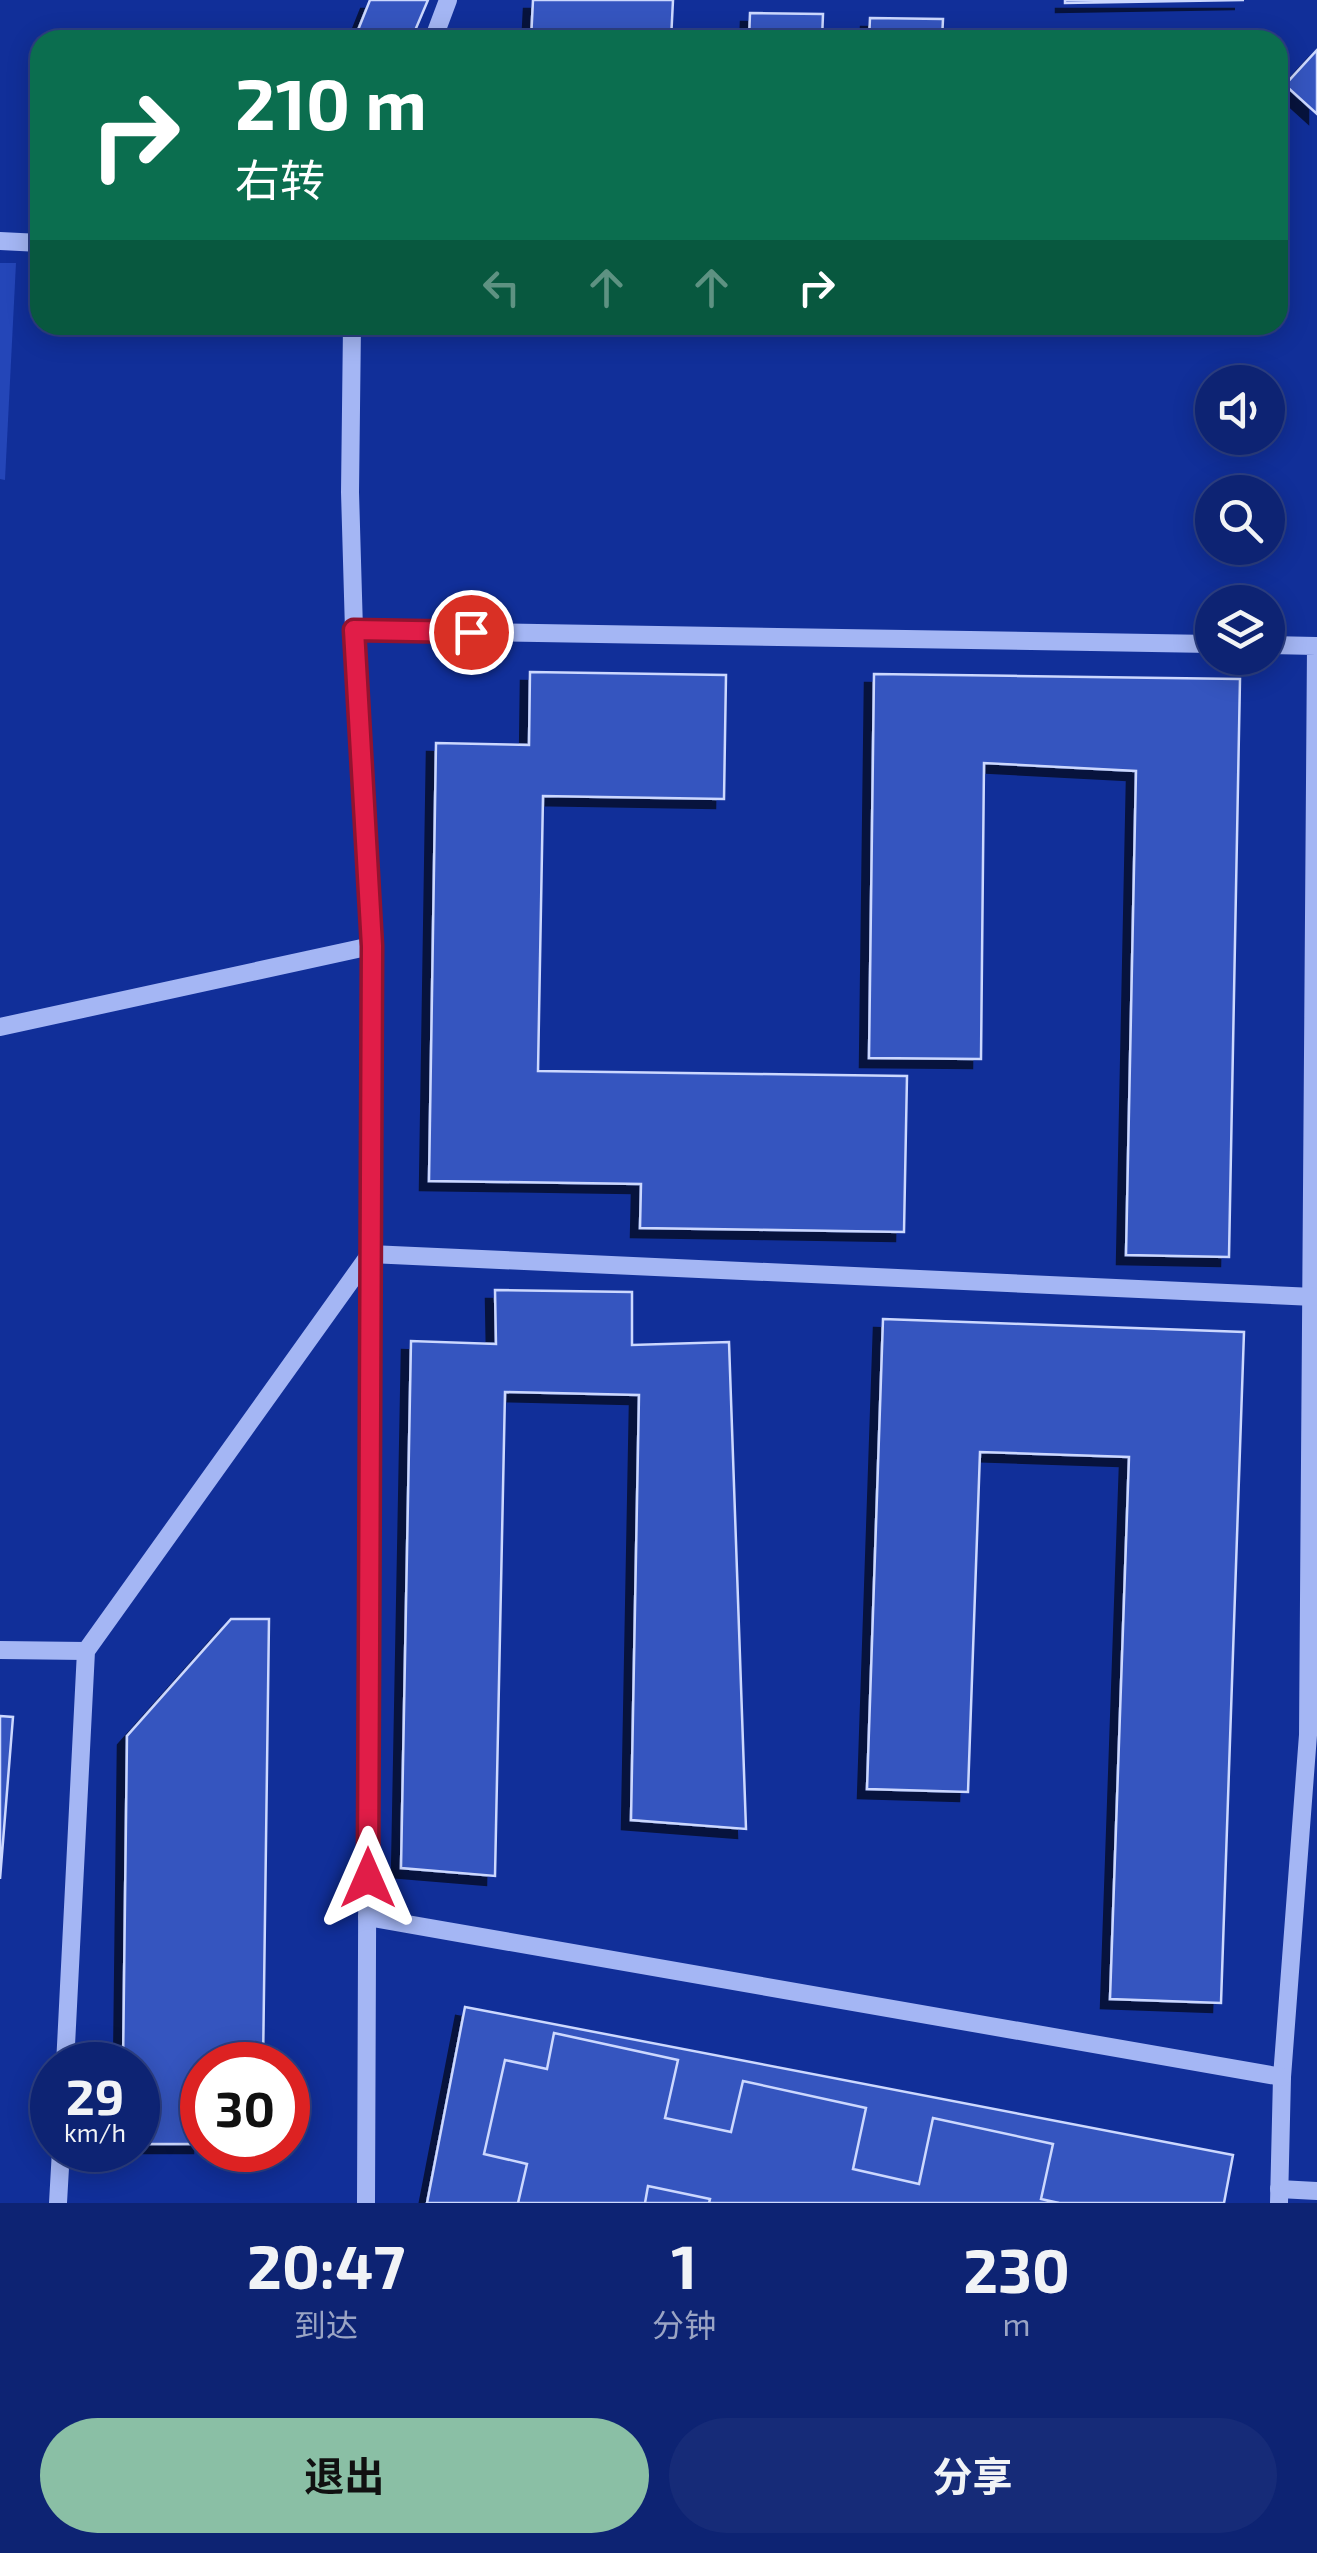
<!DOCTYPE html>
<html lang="zh">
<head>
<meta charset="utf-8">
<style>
	body { margin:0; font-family:"Exo 2","Noto Sans SC",sans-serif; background:#162b78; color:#f1f3f6; height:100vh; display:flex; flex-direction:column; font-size:38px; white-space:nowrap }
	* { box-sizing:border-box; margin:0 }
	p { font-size:32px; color:#9aa4c4 }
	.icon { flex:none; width:55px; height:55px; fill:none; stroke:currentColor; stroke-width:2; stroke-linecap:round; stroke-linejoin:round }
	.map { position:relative; height:2203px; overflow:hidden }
	.sheet { display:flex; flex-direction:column; background:#0d2373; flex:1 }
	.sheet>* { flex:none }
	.banner { position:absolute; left:30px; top:30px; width:1258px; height:305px; border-radius:30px; box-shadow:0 5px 25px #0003,0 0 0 2px #2d4085; background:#0b6e4f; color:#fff; overflow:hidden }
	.controls { position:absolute; left:1195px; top:365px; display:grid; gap:20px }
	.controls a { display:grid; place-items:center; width:90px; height:90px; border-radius:50%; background:#0d2373; box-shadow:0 5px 25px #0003,0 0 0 2px #2d4085; font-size:50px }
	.speed { position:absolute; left:30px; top:2042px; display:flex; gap:20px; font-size:50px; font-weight:700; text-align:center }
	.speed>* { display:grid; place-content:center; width:130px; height:130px; border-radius:50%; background:#0d2373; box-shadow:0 5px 25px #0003,0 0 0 2px #2d4085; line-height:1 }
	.speed small { font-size:25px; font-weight:400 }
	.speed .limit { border:15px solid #d22; background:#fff; color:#111 }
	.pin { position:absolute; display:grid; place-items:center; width:85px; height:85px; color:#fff; margin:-42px; border:5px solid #fff; border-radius:50%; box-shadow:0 2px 10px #0007 }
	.me { position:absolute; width:110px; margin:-55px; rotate:0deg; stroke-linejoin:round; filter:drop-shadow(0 0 8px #0008) }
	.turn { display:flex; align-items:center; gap:35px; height:210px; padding:0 40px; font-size:45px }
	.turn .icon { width:130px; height:130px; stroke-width:2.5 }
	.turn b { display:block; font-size:70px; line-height:85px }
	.lanes { display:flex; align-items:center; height:95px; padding:0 40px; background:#0003; justify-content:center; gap:50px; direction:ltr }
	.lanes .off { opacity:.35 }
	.eta { display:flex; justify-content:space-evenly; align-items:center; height:170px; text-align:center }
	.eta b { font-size:60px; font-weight:700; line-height:70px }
	.button { display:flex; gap:20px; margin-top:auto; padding:20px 40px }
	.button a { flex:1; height:115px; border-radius:60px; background:#8abfa5; color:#111; font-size:40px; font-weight:700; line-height:115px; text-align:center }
	.button a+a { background:#162b78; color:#f1f3f6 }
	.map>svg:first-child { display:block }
</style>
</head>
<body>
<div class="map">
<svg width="1317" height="2203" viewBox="0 0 1317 2203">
	<defs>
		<filter id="shadow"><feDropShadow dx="-9" dy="9" stdDeviation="0" flood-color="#0009"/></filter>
	</defs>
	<rect width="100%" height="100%" fill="#112f99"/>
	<!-- green -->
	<path fill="#2446b8" d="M 0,263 L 16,263 L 5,480 L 0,479 Z"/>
	<!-- building -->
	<g fill="#3555bf" stroke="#ccd8fe" stroke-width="2.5" filter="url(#shadow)">
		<path d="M 370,0 L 428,0 L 411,40 L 354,40 Z"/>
		<path d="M 533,0 L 673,0 L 671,40 L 531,40 Z"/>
		<path d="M 1065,0 L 1244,0 L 1065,3 Z"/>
		<path d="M 750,13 L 823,14 L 822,40 L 749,40 Z"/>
		<path d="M 870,18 L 943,19 L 942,40 L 869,40 Z"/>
		<path d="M 1317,50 L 1317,114 L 1285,85 Z"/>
		<path d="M 530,672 L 726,675 L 724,799 L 543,796 L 538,1071 L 907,1076 L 904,1232 L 640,1228 L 641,1184 L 429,1181 L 436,743 L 529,745 Z"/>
		<path d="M 874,674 L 1240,679 L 1229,1257 L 1126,1255 L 1136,771 L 984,763 L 981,1059 L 869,1058 Z"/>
		<path d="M 495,1290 L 632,1292 L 632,1345 L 729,1342 L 746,1829 L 631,1820 L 639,1395 L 505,1392 L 495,1876 L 401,1868 L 411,1341 L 496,1344 Z"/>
		<path d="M 883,1319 L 1244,1332 L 1221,2003 L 1110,1999 L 1129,1457 L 980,1452 L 968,1792 L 867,1789 Z"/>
		<path d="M 231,1619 L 269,1619 L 263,2065 L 202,2065 L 202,2144 L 138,2144 L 138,2065 L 123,2065 L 127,1736 Z"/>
		<path d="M 0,1716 L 13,1717 L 0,1879 Z"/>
		<path d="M 465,2007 L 1233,2155 L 1224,2203 L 427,2203 Z"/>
		<path d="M 554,2033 L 678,2060 L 665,2118 L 731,2132 L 743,2081 L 866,2108 L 853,2169 L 919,2184 L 933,2118 L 1053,2144 L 1041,2199 L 1059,2203 L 709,2203 L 710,2199 L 648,2186 L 645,2203 L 518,2203 L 527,2164 L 484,2154 L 505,2060 L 547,2069 Z"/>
	</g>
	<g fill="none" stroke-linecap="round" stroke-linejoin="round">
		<!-- minor -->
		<g stroke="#a4b6f4" stroke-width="18">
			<path d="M 433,40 L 448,0"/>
			<path d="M 0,241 L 40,243"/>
			<path d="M 352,325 L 350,492 L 354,630 L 371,946 L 366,2203"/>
			<path d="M 354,630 L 1212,644"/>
			<path d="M 1268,645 L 1316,646 L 1308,1735 L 1282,2077 L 1279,2203"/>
			<path d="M 0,1027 L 371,946"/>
			<path d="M 0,1650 L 86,1651"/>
			<path d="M 367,1917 L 1282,2077"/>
			<path d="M 65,2065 L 86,1651 L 370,1254 L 1314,1297"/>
			<path d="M 1279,2189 L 1317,2191"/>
			<path d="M 58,2203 L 61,2150"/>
		</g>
	</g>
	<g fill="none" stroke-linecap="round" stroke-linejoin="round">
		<!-- route casing -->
		<g stroke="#92132f" stroke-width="25">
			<path id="route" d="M 368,1878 L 372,946 L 354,630 L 471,632"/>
		</g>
		<!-- route -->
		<use href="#route" stroke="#e11d48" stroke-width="18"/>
	</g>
</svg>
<div class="controls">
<a><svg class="icon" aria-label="sound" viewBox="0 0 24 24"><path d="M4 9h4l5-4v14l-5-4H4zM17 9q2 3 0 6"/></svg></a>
<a><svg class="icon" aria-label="search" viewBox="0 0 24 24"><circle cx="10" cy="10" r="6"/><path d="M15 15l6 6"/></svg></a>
<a><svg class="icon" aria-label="layers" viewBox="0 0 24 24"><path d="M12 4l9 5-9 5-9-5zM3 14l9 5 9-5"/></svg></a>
</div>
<div class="speed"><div>29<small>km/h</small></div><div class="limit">30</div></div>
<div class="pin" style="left:471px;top:632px;background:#d93025"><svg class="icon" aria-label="arrive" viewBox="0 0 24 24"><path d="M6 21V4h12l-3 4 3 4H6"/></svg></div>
<svg class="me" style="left:368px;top:1878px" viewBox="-20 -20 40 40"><path d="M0-17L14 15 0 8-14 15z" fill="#e11d48" stroke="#fff" stroke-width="4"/></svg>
<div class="banner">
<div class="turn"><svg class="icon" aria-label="right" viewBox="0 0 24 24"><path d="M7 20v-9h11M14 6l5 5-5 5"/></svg><div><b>210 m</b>右转</div></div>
<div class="lanes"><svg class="icon off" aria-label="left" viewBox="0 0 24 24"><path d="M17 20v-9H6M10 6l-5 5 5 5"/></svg><svg class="icon off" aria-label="ahead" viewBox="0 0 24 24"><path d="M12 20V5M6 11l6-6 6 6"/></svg><svg class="icon off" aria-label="ahead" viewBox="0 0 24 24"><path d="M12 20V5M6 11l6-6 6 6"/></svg><svg class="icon" aria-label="right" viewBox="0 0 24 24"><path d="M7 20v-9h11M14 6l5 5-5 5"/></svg></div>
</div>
</div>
<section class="sheet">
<div class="eta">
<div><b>20:47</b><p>到达</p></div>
<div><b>1</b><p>分钟</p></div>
<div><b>230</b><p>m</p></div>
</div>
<div class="button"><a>退出</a><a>分享</a></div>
</section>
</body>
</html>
